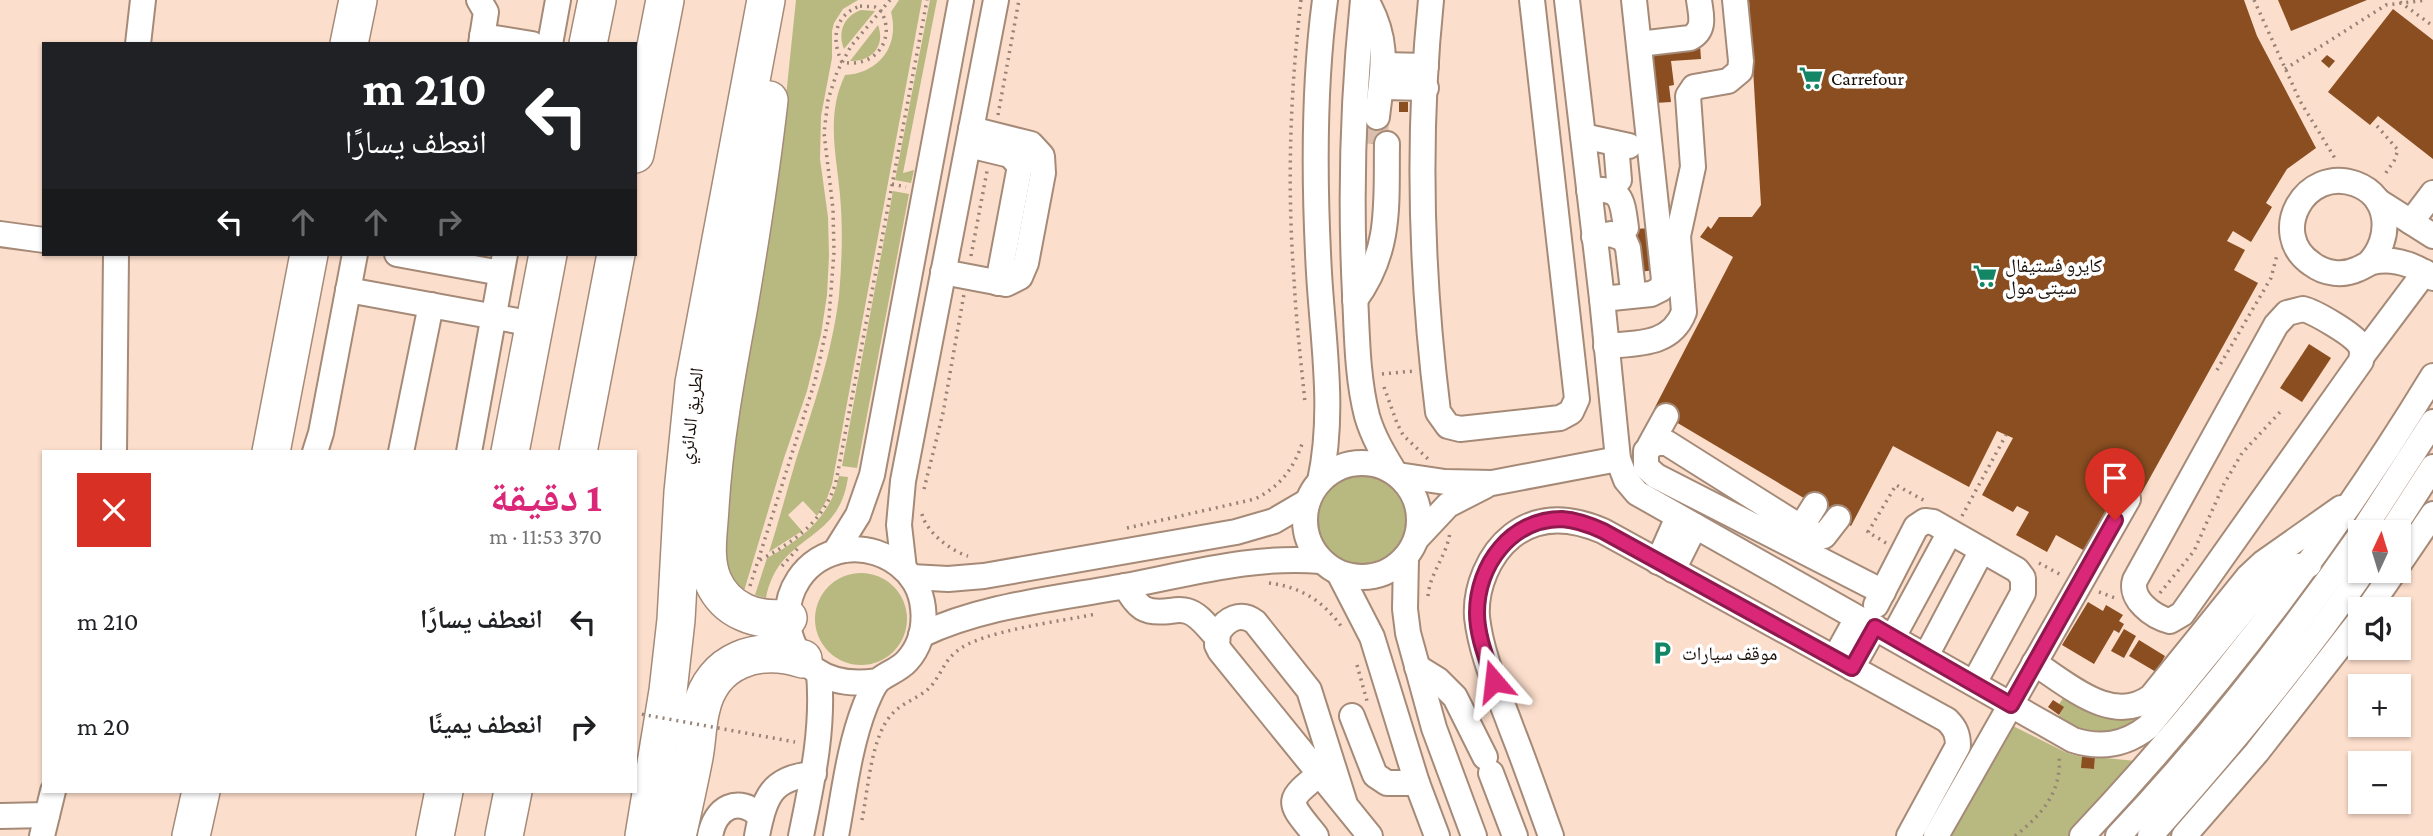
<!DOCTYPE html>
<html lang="ar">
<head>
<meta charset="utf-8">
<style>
	body { margin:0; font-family:"Crimson Pro","Noto Naskh Arabic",serif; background:#f2f2f2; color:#202124; direction:rtl; height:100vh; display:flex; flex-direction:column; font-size:26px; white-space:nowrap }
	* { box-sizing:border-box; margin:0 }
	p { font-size:23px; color:#757577 }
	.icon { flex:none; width:38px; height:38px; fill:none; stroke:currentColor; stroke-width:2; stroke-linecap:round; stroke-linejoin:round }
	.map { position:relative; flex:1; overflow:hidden; direction:ltr }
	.side { position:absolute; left:42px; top:450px; width:595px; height:343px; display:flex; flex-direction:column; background:#fff; border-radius:0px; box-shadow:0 2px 5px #0004; direction:rtl }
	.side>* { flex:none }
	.top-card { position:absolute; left:42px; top:42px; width:595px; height:214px; border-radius:0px; box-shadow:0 2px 5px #0004; direction:rtl; background:#202124; color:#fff; overflow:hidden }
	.needle { width:46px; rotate:4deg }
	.buttons { position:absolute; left:2348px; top:520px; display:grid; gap:14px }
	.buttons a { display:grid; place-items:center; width:63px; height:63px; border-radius:0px; background:#fff; box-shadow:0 2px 5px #0004; font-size:35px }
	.pin { position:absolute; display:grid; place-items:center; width:60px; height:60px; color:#fff; margin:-72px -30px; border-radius:50% 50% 50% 0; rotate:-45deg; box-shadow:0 0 7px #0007 }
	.pin .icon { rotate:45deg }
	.me { position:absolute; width:77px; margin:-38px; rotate:343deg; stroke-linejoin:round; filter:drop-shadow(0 0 5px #0008) }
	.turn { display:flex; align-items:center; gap:24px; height:147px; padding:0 35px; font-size:32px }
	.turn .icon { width:91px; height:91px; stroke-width:2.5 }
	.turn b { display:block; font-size:49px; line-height:60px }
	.lanes { display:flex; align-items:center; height:66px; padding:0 35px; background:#0003; justify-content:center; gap:35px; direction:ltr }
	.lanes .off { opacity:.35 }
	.round { display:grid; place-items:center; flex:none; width:74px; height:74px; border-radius:0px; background:#f2f2f2 }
	.head { display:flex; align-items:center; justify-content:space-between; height:119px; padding:0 35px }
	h1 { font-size:42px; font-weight:700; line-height:52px; color:#db2777 }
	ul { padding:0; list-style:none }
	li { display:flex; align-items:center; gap:21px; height:105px; padding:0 35px }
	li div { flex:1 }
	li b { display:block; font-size:26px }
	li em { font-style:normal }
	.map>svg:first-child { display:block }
</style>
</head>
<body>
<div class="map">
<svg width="2433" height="836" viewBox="0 0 2433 836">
	<rect width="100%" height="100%" fill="#fcdecc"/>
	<!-- green -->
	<g fill="#b7b980">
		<path d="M 796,0 L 858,0 L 843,9 L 834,23 L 832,31 L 832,58 L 821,116 L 820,159 L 828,217 L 829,256 L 827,295 L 821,334 L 807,391 L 784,458 L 744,591 L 735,586 L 726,568 L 726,537 L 732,447 L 783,125 Z"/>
		<path d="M 899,0 L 922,0 L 832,484 L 826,501 L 817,516 L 803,501 L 788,515 L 802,531 L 769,552 C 779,521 787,490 796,460 C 814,405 832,353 839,296 C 842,262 843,228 840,195 C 836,152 826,115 845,75 C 879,73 900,46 891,12 Z"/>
		<path d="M 930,0 L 937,0 L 903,173 L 914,170 L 911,183 L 895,180 Z"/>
		<path d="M 861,10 L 875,11 L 844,49 C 837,32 844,16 861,10 Z"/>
		<path d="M 878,25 C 886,46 871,62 850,61 Z"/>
		<path d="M 893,191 L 909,194 L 857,468 L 842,466 Z"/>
		<circle cx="1362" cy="521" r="47"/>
		<path d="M 839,476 L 848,477 C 839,545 779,532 766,598 L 755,595 L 767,558 C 802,539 831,517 839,476 Z"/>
		<circle cx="861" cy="619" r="46"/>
		<path d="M 2067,693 L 2153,708 L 2129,730 L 2086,735 L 2057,720 L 2063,708 L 2059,704 Z"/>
		<path d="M 2009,724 L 2067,753 L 2082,757 L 2082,768 L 2094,769 L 2095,757 L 2136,761 L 2068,836 L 1947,836 Z"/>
	</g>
	<!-- building -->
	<g fill="#8a4e21">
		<path d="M 1749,0 L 2244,0 L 2257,36 L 2316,148 L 2287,169 L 2266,203 L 2272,207 L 2251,242 L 2233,231 L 2227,241 L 2245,250 L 2234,270 L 2258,283 L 2136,503 L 2085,551 L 2056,535 L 2047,552 L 2016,535 L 2029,512 L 2017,506 L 2013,512 L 1982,495 L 2013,438 L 1997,431 L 1969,487 L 1893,446 L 1851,526 L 1654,409 L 1733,257 L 1700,237 L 1708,226 L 1711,229 L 1719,217 L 1752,217 L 1761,205 Z"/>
		<path d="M 2278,0 L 2367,0 L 2291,31 Z"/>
		<path d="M 2393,9 L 2433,40 L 2433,159 L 2378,116 L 2370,125 L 2328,92 Z"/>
		<path d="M 1700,45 L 1701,59 L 1671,61 L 1674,85 L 1669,86 L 1671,102 L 1655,103 L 1649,46 Z"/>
		<path d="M 2327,55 L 2335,61 L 2329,68 L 2321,61 Z"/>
		<rect x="1399" y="102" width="9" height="10"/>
		<path d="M 1372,116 L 1379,117 L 1379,144 L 1371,144 Z"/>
		<path d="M 1651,228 L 1655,270 L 1639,272 L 1635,229 Z"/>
		<path d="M 2309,344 L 2331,358 L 2302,402 L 2280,388 Z"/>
		<path d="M 2088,602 L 2103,611 L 2106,605 L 2123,615 L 2119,621 L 2124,624 L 2119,633 L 2114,630 L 2094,664 L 2062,645 Z"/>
		<path d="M 2124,629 L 2136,636 L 2124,658 L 2111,651 Z"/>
		<path d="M 2139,640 L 2165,656 L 2156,672 L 2129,656 Z"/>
		<path d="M 2053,700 L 2064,707 L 2059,715 L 2048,707 Z"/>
		<path d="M 2082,757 L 2095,757 L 2094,769 L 2081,768 Z"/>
	</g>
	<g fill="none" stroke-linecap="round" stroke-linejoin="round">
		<!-- minor-tunnel -->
		<path stroke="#dabfaf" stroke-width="24" stroke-dasharray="24 12" stroke-linecap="butt" d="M 1376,144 L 1377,117"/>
		<!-- minor casing -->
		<g stroke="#a58a78" stroke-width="28">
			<g id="minor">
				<path d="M 479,0 L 486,12 L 481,44"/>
				<path d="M 1363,0 C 1353,98 1350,195 1355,294 C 1357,334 1357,377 1367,416 C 1373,437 1384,455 1395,473"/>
				<path d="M 1366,0 C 1391,43 1382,72 1377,117"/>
				<path d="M 1431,0 C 1417,136 1421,276 1438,412 L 1448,426 L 1460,429 L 1560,418 L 1571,412 L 1577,399 L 1532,0"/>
				<path d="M 1567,0 L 1602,299 L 1618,459 L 1626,480 L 1637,493 L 2073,740 C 2101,749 2125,745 2148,727 L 2265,584 L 2289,567 L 2309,565"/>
				<path d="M 482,36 L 532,44"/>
				<path d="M 138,44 L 143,0"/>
				<path d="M 550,44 L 558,0"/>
				<path d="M 1639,44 L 1690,38 C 1706,30 1701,15 1699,0"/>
				<path d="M 1383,65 L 1426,66"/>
				<path d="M 1383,87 L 1426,88"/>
				<path d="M 1583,136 L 1629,146"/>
				<path d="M 1616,144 L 1619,180"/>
				<path d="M 981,148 L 1010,155 L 1020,166 L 998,283"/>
				<path d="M 1589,190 C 1622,188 1622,198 1626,228"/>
				<path d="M 2378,201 L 2433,236"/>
				<path d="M 2411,222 L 2433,193"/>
				<path d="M 0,234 L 44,240"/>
				<path d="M 1594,237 L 1611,234 L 1624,239 L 1628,248 L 1632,282"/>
				<path d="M 397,254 L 501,273"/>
				<path d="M 2369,263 C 2392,239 2391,197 2356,184 C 2305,165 2267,234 2312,264 C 2325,274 2343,276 2358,269 C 2363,267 2367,264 2372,262 C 2394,257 2415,265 2433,278"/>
				<path d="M 943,272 L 1006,284 L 1020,277 L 1026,263 L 1043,173 L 1042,156 L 1031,144 L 971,129"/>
				<path d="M 348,290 L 534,324"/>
				<path d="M 1602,299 L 1651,294 L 1661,289 L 1664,280 L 1634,0"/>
				<path d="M 1355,300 C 1392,250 1386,202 1387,144"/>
				<path d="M 2303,309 C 2315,312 2353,334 2360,345 C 2363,350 2362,355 2361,361 L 2182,614 L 2170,621 C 2153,617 2129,599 2135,580 L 2276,325 L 2287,313 Z"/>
				<path d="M 1606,346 C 1637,343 1671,346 1684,312 L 1678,236 L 1693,167 L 1688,96 L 1694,87 L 1728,81 L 1740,71 L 1741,61 L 1735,0"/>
				<path d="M 2362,356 L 2425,272"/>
				<path d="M 1650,445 L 1666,416"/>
				<path d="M 114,452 L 116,254"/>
				<path d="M 315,452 L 321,433 L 355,254"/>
				<path d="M 401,452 L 431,305"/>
				<path d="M 469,452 L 505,254"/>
				<circle cx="1362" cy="520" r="57"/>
				<path d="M 1398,475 L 1445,482 L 1492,483 L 1618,459"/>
				<path d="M 1320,481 C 1335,412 1323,342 1319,273 C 1314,182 1313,90 1325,0"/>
				<path d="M 1794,523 L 1667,443 L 1655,443 L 1646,451 L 1646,467 L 1656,476 L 1883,592"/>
				<path d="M 2362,532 L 2433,422"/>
				<path d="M 2391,532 L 2433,467"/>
				<path d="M 1814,534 L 1824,536 L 1838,518"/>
				<path d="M 1796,535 L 1815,505"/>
				<path d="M 1418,537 L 1448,505 L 1485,486"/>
				<path d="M 835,552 L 858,515 L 872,475 L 961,0"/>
				<path d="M 1406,558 L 1405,609 L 1408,633 L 1434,728 L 1474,836"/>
				<path d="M 1658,562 L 1678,517"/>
				<path d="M 2399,564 L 2433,514"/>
				<path d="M 904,569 L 899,525 L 903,481 L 996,0"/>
				<path d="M 1673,570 L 1695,526"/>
				<path d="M 1339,573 L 1372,637 L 1417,783 L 1437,836"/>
				<path d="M 911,577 L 948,579 L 984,576 L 1236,532 L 1274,521 L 1308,501"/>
				<path d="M 1125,586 C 1139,608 1143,614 1170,611 C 1176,610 1181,609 1187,611 C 1199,614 1208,628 1217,637"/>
				<path d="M 1876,605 L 1916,527 L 1925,521 L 1933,522 L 2017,570 L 2023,578 L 2023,593 L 1974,683"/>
				<path d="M 2368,609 L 2395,570"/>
				<path d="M 921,635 C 984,605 1056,599 1125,586 C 1189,574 1255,555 1321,561"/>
				<path d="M 1893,637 L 1950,532"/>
				<path d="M 1926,656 L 1982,550"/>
				<path d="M 1835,658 L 1857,618"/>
				<path d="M 2034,663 C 2068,684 2112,726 2151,697 L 2248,577 L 2263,563 L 2341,508"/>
				<path d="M 1417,667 L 1438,680 L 1455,697 L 1485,757"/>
				<path d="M 1852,668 L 1875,627"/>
				<path d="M 1352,716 L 1375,775 L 1387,783 L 1417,783"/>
				<path d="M 1491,773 L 1515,836"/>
				<path d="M 1345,804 L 1309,690 L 1255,622 C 1241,611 1226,619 1218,633 L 1217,645 L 1220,651 L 1370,836"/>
				<path d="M 0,816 L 47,815"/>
				<path d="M 42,836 L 53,791"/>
				<path d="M 710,836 C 715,808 738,794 761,817"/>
				<path d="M 757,836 C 764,798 771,777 814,774"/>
				<path d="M 801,836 C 812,782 824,729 819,673"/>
				<path d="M 836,836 C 844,793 849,747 865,706 C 868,699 872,688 877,682 C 883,675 898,671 907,661 C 930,636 929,592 904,569 C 888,554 866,547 845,550 C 759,565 770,698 877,681"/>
				<path d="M 1316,836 C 1288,801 1284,802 1321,773"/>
				<path d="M 1551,836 C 1538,801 1526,765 1512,730 C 1499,694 1481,655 1477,617 C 1475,588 1489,554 1512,536 C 1540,514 1573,518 1603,531 L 1947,720 C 1955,728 1958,734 1958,746 L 1909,836"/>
				<path d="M 1936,836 L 2128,499"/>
				<path d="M 2082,836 C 2215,695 2332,542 2433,376"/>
				<path d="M 2118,836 C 2207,742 2287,640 2361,534"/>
				<path d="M 2150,836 C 2226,751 2299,664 2364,570"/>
				<path d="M 2184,836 L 2257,752 L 2361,619"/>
			</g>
		</g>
		<!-- highway casing -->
		<g stroke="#a58a78" stroke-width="40">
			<g id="highway">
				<path d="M 349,44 L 358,0"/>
				<path d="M 588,44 L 597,0"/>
				<path d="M 769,100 C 761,171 750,241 738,311 C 726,376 714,441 710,507 C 709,531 703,558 713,581 C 726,611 757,622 788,618"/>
				<path d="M 635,154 L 665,0"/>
				<path d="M 271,452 L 309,254"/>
				<path d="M 510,452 L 548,254"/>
				<path d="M 578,452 L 616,254"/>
				<path d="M 191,836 L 201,791"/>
				<path d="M 435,836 L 444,791"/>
				<path d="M 504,836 L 513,791"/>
				<path d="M 644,836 L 668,691 L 676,620 L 683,492 L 694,383 L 766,0"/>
				<path d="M 677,836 C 683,810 689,783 694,757 C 697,741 697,724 701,709 C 712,659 759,645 803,659"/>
			</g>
		</g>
		<!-- path -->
		<g stroke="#978275" stroke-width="3.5" stroke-dasharray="2 5" stroke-linecap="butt">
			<path d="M 1301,0 C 1290,93 1287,186 1294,279 C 1296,320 1301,362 1305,403"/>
			<path d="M 2254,0 L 2300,101 L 2336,160"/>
			<path d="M 2400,2 L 2433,26"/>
			<path d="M 860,6 L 875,7 L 881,11 C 897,40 874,69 842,62 C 831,40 834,15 860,6 Z"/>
			<path d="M 2285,69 L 2386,5 L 2427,0"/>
			<path d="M 998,115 L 1019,0"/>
			<path d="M 2377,126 L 2398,150 L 2394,161 L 2383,177"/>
			<path d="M 892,184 L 906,187"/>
			<path d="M 971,256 L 987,171"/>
			<path d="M 2217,370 L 2271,278 L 2277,255"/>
			<path d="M 1382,374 L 1414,371"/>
			<path d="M 1384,387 L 1397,423 L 1403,435 L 1428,459"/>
			<path d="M 924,489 L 943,413 L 964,294"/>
			<path d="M 922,514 C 926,532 951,551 968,556"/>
			<path d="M 1962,516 L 2006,435"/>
			<path d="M 1127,528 L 1255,499 C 1281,486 1294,468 1303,441"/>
			<path d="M 1886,543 L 1868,532 L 1896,485 L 1925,501"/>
			<path d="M 760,560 C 795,541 824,521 836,482 L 927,0"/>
			<path d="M 2039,563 L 2063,576"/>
			<path d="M 782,566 L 800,546"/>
			<path d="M 1269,583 C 1300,587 1322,600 1341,626"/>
			<path d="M 750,586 L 815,381 L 829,317 L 834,252 L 833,209 L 824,133 L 828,100 L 837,72 L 851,46 L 890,0"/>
			<path d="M 2099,592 L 2118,599"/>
			<path d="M 2160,593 L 2194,551 L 2224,484 L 2242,453 L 2282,410"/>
			<path d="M 1428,596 C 1430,572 1447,556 1450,532"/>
			<path d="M 1357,665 L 1367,701"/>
			<path d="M 862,820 C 868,790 871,735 893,713 C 904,701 921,698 932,685 C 941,674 945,660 957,651 C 980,631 1063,621 1096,614"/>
			<path d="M 2015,836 C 2041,815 2062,793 2059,756"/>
		</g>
		<!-- minor -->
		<use href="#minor" stroke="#fff" stroke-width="24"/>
		<!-- highway -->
		<use href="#highway" stroke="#fff" stroke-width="37"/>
		<!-- path-bridge -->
		<path stroke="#978275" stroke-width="3.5" stroke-dasharray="2 5" stroke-linecap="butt" d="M 635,713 L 795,742"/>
	</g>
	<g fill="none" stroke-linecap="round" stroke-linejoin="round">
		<!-- route casing -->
		<g stroke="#8e194d" stroke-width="18">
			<path id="route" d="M 1494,681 C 1487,660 1477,636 1477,613 C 1477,565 1511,519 1562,519 C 1576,520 1590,525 1603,531 L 1852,668 L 1875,627 L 2011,705 L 2115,520"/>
		</g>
		<!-- route -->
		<use href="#route" stroke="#db2777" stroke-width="12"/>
	</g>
	<!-- icons -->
	<defs>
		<g id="supermarket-bare" transform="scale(1.89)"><path d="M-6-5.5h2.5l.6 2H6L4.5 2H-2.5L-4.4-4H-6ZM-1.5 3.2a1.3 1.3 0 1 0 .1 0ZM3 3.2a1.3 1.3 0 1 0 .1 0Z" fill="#138665" stroke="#fff" stroke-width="2.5" paint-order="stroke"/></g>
		<g id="parking-bare" transform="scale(1.89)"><path d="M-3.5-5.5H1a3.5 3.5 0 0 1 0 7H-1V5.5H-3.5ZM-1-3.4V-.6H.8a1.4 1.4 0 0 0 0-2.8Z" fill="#138665" stroke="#fff" stroke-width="2.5" paint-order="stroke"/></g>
	</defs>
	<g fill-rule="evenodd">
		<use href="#supermarket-bare" x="1811" y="78"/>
		<use href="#supermarket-bare" x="1985" y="276"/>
		<use href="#parking-bare" x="1662" y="653"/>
	</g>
	<g text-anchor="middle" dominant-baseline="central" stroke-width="7" stroke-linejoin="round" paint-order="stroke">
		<!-- poi labels -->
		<g font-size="19" fill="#1a100a" stroke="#fff" text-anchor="start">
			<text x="1831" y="78">Carrefour</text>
			<text x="2005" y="265">كايرو فستيفال<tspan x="2005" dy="22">سيتى مول</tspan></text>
			<text x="1682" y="653">موقف سيارات</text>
		</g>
		<!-- street labels -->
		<g font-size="19" fill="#1a100a" stroke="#fff">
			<text transform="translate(691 416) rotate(-83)">الطريق الدائري</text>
		</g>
	</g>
</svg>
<div class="buttons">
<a><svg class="needle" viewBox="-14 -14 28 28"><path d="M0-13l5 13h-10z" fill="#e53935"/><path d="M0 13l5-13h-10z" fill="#757577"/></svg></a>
<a><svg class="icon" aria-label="sound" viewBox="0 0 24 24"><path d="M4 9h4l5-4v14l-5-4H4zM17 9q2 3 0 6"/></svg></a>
<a>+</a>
<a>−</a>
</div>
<div class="pin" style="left:2115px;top:520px;background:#d93025"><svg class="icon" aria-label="arrive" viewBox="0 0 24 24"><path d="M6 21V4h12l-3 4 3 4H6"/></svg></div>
<svg class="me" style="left:1494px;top:681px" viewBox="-20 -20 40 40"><path d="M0-17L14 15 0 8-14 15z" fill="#db2777" stroke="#fff" stroke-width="4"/></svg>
<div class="top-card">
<div class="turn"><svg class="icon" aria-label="left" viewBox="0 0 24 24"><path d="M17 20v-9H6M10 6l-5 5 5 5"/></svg><div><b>210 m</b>انعطف يسارًا</div></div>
<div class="lanes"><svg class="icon" aria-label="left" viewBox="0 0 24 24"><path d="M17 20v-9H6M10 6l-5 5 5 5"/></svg><svg class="icon off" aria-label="ahead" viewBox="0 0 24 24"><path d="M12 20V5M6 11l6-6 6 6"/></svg><svg class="icon off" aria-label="ahead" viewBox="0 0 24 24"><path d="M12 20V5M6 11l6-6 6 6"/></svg><svg class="icon off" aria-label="right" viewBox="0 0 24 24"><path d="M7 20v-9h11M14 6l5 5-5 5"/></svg></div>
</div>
<section class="side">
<div class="head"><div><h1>1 دقيقة</h1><p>370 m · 11:53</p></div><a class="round" style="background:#d93025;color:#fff"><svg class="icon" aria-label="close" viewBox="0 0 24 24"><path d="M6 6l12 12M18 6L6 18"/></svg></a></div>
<ul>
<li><svg class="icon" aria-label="left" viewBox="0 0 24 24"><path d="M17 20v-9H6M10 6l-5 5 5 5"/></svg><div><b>انعطف يسارًا</b></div><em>210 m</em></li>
<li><svg class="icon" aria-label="right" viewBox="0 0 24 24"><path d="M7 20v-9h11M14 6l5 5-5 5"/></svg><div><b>انعطف يمينًا</b></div><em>20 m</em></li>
</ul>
</section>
</div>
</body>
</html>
